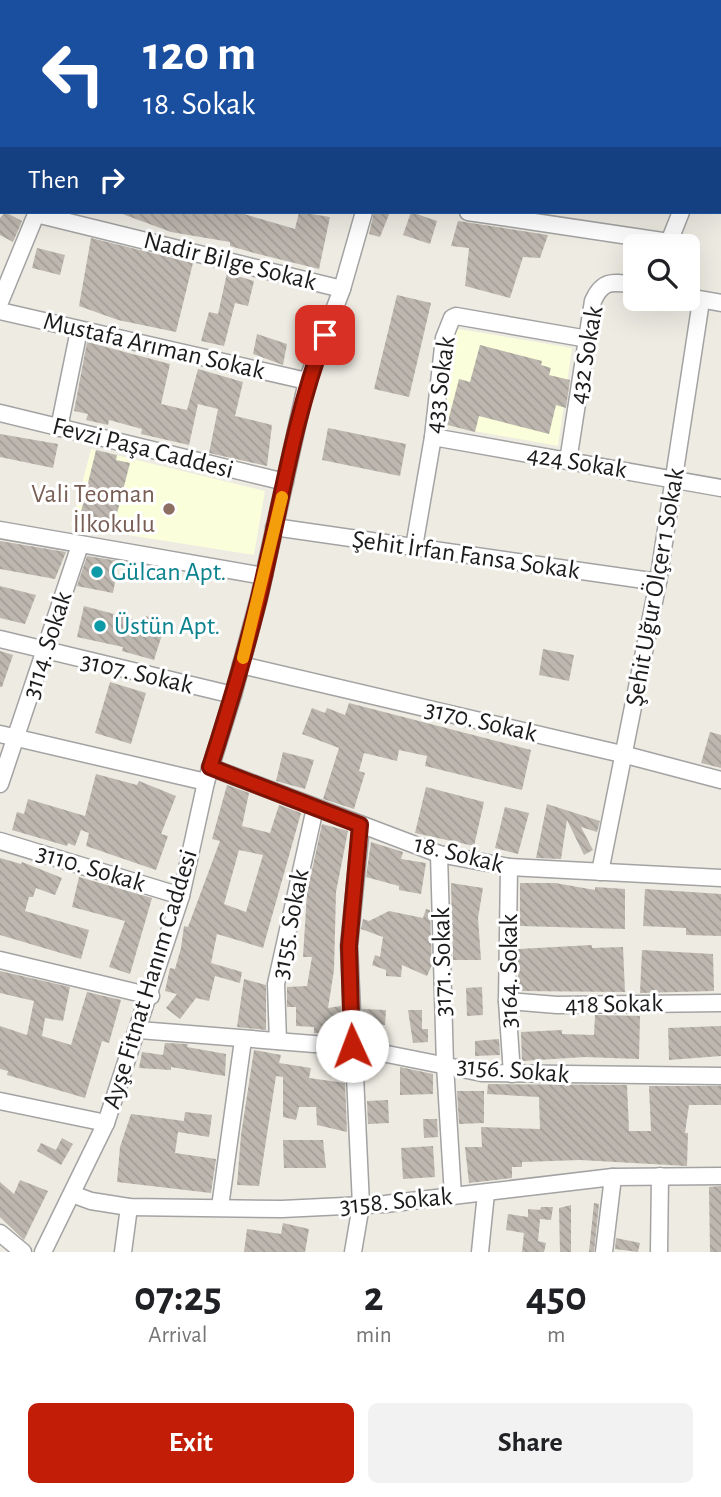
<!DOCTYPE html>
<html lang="en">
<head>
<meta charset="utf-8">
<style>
	body { margin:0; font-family:"Alegreya Sans",sans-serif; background:#f2f2f2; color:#202124; height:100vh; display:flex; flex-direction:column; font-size:26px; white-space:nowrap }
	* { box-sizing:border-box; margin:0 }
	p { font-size:23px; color:#757577 }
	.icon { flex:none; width:38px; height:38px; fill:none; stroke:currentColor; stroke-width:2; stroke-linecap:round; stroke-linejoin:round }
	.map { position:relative; height:1252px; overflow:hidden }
	.sheet { display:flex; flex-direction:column; background:#fff; flex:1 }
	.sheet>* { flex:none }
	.top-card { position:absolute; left:0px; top:0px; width:721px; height:214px; box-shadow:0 7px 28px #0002; background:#1a4fa0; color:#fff; overflow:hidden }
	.tools { position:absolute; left:623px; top:234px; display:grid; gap:14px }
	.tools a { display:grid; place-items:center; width:77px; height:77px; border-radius:10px; background:#fff; box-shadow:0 7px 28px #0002; font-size:35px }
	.pin { position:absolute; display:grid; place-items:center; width:60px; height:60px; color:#fff; margin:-30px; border-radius:14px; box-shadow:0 4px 10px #0006 }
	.me { position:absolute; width:77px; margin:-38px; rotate:358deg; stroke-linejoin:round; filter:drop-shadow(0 0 5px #0008) }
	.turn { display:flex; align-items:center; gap:24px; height:147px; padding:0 28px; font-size:32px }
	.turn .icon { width:91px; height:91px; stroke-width:2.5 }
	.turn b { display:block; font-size:49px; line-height:60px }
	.then { display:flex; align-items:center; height:66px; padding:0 28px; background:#0003; gap:14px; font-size:26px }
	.eta { display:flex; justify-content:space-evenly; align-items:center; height:119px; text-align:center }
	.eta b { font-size:42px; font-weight:600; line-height:49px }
	.button { display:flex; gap:14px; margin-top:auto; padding:14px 28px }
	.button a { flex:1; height:80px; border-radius:10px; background:#c11d07; color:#fff; font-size:28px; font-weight:600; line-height:80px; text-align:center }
	.button a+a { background:#f2f2f2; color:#202124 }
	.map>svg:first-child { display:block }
</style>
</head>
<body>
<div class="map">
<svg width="721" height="1252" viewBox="0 0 721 1252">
	<defs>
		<pattern id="building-back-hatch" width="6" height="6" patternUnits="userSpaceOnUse" patternTransform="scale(1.75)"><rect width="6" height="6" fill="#bdb7af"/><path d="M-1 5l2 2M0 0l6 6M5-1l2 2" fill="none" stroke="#a29d96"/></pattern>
	</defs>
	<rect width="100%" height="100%" fill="#edebe2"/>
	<!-- education -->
	<g fill="#fafeda">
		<path d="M 453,328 L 572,348 L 558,446 L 435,424 Z"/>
		<path d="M 91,449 L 265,491 L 254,555 L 71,526 Z"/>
	</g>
	<!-- building -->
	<g fill="url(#building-back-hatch)" fill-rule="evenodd">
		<path d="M 5,212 L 22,221 L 13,242 L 0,235 L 0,218 Z"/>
		<path d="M 117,212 L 237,212 L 295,229 L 299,212 L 330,217 L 319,269 L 254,253 L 230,246 L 230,242 L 171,232 Z"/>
		<path d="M 374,212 L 390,212 L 380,237 L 369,234 Z"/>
		<path d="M 411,212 L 437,221 L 430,244 L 403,235 Z"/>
		<path d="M 458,221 L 548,235 L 540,258 L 523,257 L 510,298 L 465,286 L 469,248 L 451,246 Z"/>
		<path d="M 91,238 L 193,263 L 176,332 L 118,320 L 79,306 Z"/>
		<path d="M 37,248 L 65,255 L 60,275 L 32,268 Z"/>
		<path d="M 227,273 L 254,281 L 248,306 L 235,303 L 224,346 L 201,341 L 209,312 L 218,314 Z"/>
		<path d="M 397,295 L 431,303 L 409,397 L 374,389 Z"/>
		<path d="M 257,334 L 287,344 L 283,365 L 253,354 Z"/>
		<path d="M 87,342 L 170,364 L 161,404 L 187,410 L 198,369 L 243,382 L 235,416 L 272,425 L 267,466 L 209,453 L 218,409 L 198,404 L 189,445 L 141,434 L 142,429 L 109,420 L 108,425 L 86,420 L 88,414 L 74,411 Z"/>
		<path d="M 480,345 L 542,361 L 541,365 L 551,368 L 549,375 L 570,380 L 566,408 L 556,405 L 549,434 L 479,416 L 475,432 L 447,425 L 459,379 L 470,382 Z"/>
		<path d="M 328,428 L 406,444 L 400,476 L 322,460 Z"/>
		<path d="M 0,434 L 58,444 L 53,468 L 0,457 Z"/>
		<path d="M 96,450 L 117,455 L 116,460 L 130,463 L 114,525 L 87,519 L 88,514 L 81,512 Z"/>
		<path d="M 0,541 L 66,552 L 55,579 L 0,569 Z"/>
		<path d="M 87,556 L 119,561 L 113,593 L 77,586 Z"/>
		<path d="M 0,586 L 36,595 L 25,624 L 0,618 Z"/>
		<path d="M 84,606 L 144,622 L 146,616 L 166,622 L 154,660 L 122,651 L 123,647 L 77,637 Z"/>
		<path d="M 543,649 L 574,655 L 569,681 L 539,675 Z"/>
		<path d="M 0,651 L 13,655 L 2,687 L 0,687 Z"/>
		<path d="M 110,682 L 146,693 L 131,744 L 95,733 Z"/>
		<path d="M 349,703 L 531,750 L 522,790 L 425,766 L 427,756 L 399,750 L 397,761 L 364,753 L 359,771 L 365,773 L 354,809 L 323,799 L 339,748 L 302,734 L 312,708 L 325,713 L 327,708 L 345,715 Z"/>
		<path d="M 710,732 L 721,735 L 721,768 L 701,763 Z"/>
		<path d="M 283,752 L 314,760 L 305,789 L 276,781 Z"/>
		<path d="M 96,774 L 137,785 L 139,781 L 176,796 L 161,834 L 168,836 L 156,870 L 86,846 L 89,833 L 81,830 L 75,846 L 68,843 L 67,846 L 12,830 L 17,812 L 24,814 L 28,799 L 85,816 Z"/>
		<path d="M 227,785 L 249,793 L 242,826 L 270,833 L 279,805 L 301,813 L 263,948 L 217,934 L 211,963 L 242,972 L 240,983 L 215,976 L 209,1001 L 196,998 L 180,1019 L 166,1008 L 177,994 L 165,991 L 170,968 L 175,969 L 181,948 L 184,926 L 188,927 L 220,841 L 212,839 ZM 239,850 L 263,855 L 246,912 L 224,904 Z"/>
		<path d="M 426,787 L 484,802 L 474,846 L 415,833 Z"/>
		<path d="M 547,804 L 600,821 L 597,832 L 581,827 L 593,850 L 584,855 L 567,820 L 561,859 L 536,858 Z"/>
		<path d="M 505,807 L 529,813 L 518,854 L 495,848 Z"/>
		<path d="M 322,824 L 348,831 L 336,892 L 334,970 L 328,1008 L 341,1006 L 342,1017 L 328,1020 L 329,1035 L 314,1033 L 314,1027 L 296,1026 L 296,1007 L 287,1007 L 287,987 L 307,986 L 312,957 L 303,957 L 307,893 Z"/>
		<path d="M 371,842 L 403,852 L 401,859 L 426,863 L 421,894 L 399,890 L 399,886 L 366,877 Z"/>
		<path d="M 0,858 L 21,864 L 22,862 L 62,878 L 55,895 L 36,888 L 33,897 L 29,897 L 25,911 L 89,930 L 81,959 L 0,935 Z"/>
		<path d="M 79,877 L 152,898 L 130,974 L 109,967 L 125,921 L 72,907 Z"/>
		<path d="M 451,883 L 483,888 L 478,918 L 481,960 L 453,960 Z"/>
		<path d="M 520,883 L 555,883 L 595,890 L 595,887 L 625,889 L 625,929 L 520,926 Z"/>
		<path d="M 645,889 L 721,894 L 721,936 L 686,935 L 686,928 L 643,926 Z"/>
		<path d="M 426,909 L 430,910 L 432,965 L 427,976 L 402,965 L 401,977 L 386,976 L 386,970 L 372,965 L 375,955 L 380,957 L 383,937 L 361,929 L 363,919 L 369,921 L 389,911 L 423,918 Z"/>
		<path d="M 592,945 L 592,948 L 623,947 L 625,992 L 518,991 L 518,949 Z"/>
		<path d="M 642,950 L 713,954 L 714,991 L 640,993 Z"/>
		<path d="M 0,971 L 70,987 L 63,1021 L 45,1018 L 42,1036 L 71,1045 L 87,992 L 121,1000 L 109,1043 L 102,1041 L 85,1098 L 7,1075 L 8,1071 L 0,1069 L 0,1026 L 27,1035 L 34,1001 L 0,993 Z"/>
		<path d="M 244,979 L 266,985 L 266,1030 L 237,1027 Z"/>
		<path d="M 482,987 L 483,1015 L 467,1016 L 466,988 Z"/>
		<path d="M 362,1009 L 386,1010 L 385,1025 L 363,1024 Z"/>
		<path d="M 408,1010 L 422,1010 L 422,1029 L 428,1029 L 428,1042 L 413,1043 Z"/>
		<path d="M 595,1015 L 640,1016 L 639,1059 L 585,1057 L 522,1061 L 521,1032 L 562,1030 L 562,1034 L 594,1035 Z"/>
		<path d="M 721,1026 L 721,1056 L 669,1060 L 668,1028 Z"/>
		<path d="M 499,1039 L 500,1055 L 475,1056 L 475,1041 Z"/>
		<path d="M 165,1043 L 188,1044 L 187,1047 L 226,1054 L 225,1076 L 171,1067 L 171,1070 L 139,1068 L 142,1052 L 163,1055 Z"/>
		<path d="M 254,1050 L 281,1055 L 279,1063 L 311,1068 L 309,1078 L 345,1083 L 347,1132 L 317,1125 L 316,1107 L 299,1107 L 296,1120 L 283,1117 L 283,1077 L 276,1076 L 259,1186 L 237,1185 L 241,1135 Z"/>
		<path d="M 400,1067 L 433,1074 L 433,1094 L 400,1095 Z"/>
		<path d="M 488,1084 L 627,1085 L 629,1131 L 651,1131 L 649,1086 L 721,1086 L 721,1105 L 689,1105 L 685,1133 L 688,1133 L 687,1166 L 580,1160 L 522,1162 L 522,1167 L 512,1167 L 512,1178 L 469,1183 L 465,1147 L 482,1147 L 481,1127 L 540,1129 L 539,1097 L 487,1094 Z"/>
		<path d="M 457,1091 L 484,1091 L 484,1123 L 459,1124 Z"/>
		<path d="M 388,1100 L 389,1123 L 368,1124 L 367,1101 Z"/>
		<path d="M 185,1112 L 212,1115 L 209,1137 L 178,1132 L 175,1153 L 216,1159 L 211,1193 L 117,1182 L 120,1147 L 131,1114 L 184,1121 Z"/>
		<path d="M 423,1119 L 437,1119 L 438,1137 L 424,1138 Z"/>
		<path d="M 62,1138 L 73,1144 L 61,1165 L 37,1151 L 41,1143 L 56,1150 Z"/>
		<path d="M 283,1140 L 323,1140 L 326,1168 L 284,1168 Z"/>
		<path d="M 433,1146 L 435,1177 L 403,1179 L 401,1148 Z"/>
		<path d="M 20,1180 L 48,1191 L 24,1240 L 0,1217 L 0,1182 L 14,1194 Z"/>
		<path d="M 721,1186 L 721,1252 L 710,1252 L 709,1187 Z"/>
		<path d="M 594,1203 L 599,1204 L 594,1252 L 589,1252 Z"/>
		<path d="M 571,1205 L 571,1252 L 560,1252 L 559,1208 Z"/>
		<path d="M 541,1207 L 553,1207 L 551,1220 L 540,1219 L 538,1241 L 546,1243 L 544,1252 L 522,1252 L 524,1233 L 506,1230 L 508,1214 L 528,1217 L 528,1209 L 540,1210 Z"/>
		<path d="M 283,1223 L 309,1229 L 305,1252 L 244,1252 L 247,1229 L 281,1234 Z"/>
		<path d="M 616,1238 L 640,1243 L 638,1252 L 615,1249 Z"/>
	</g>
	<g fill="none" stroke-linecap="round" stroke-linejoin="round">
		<!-- minor casing -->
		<g stroke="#a3a3a3" stroke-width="19">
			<g id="minor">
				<path d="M 51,2 L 52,0"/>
				<path d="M 146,2 L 147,0"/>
				<path d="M 430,2 L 431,0"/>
				<path d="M 719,56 L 721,57"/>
				<path d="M 719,98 L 721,90"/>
				<path d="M 0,100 L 2,97"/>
				<path d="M 0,160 L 2,161"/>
				<path d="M 468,212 L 669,242"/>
				<path d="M 36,214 L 342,289"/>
				<path d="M 667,247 L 681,212"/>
				<path d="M 688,297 L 721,303"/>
				<path d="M 0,302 L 37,212"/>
				<path d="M 0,311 L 307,381"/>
				<path d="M 0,413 L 285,482"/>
				<path d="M 59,428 L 79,330"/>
				<path d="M 433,437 L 721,488"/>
				<path d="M 568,461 L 593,301 C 603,279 613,282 635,285"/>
				<path d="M 274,527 L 658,582"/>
				<path d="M 0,530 L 264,576"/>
				<path d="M 414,547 L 433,437 L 444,338 L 452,318 L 456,316 L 588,339"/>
				<path d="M 0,639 L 233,695"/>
				<path d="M 241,665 L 626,755 L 721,780"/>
				<path d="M 0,734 L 206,782"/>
				<path d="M 210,767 L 439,854 L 509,867 L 721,878"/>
				<path d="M 0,784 L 80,545"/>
				<path d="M 0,841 L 181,896"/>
				<path d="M 439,854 L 445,1065 L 453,1196"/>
				<path d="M 509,867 L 507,1001 L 512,1074"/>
				<path d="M 600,872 L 658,582 L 701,301"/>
				<path d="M 0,960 L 151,996"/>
				<path d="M 507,1001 L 557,1005 L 721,1003"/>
				<path d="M 139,1030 L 352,1047 L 482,1073 L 721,1076"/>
				<path d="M 278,1041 L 276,984 L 315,808"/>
				<path d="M 0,1101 L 106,1123"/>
				<path d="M 72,1194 L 91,1201 L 129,1207 L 282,1209 L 385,1204 L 613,1177 L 721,1176"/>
				<path d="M 220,1207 L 243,1040"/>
				<path d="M 0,1233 L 23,1252"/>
				<path d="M 43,1252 L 106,1123 L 181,896 L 206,782 L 233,695 L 259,598 L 307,381 L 342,289 L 364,212"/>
				<path d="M 123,1252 L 129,1207"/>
				<path d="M 353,1252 L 361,1205 L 349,946 L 361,825"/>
				<path d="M 480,1252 L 486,1193"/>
				<path d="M 604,1252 L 613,1177"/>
				<path d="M 659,1252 L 660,1176"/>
			</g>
		</g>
		<!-- minor -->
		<use href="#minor" stroke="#fff" stroke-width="16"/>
	</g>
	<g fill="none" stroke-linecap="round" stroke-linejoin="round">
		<!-- route casing -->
		<g stroke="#7d1305" stroke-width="18">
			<path id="route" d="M 325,335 C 293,420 280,510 259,598 C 245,655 228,711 210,767 L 360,825 L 349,946 L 352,1046"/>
		</g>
		<!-- route -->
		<use href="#route" stroke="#c11d07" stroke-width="12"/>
		<!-- slow -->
		<path stroke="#f59e0b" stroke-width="12" d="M 243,658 L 282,497"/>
	</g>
	<!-- markers -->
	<circle fill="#8d6e63" stroke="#fff" stroke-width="2.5" cx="169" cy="509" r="7"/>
	<g fill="#0f9aa8" stroke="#fff" stroke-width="2.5">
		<circle cx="97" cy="572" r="7"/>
		<circle cx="100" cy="626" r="7"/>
	</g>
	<g text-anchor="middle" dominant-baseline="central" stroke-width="6" stroke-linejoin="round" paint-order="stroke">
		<!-- street labels -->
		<g font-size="26" fill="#1c1c1c" stroke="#fff">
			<text transform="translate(230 261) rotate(14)">Nadir Bilge Sokak</text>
			<text transform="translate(154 346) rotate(13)">Mustafa Arıman Sokak</text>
			<text transform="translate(586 355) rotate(-80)">432 Sokak</text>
			<text transform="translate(440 385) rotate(-82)">433 Sokak</text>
			<text transform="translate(143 448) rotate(14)">Fevzi Paşa Caddesi</text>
			<text transform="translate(577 462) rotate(9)">424 Sokak</text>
			<text transform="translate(466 555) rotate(8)">Şehit İrfan Fansa Sokak</text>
			<text transform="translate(655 587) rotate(-80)">Şehit Uğur Ölçer 1 Sokak</text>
			<text transform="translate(47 645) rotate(-72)">3114. Sokak</text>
			<text transform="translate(137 673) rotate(13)">3107. Sokak</text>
			<text transform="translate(481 721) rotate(13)">3170. Sokak</text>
			<text transform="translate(459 854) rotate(14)">18. Sokak</text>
			<text transform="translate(91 868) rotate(17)">3110. Sokak</text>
			<text transform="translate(290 924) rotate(-79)">3155. Sokak</text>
			<text transform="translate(442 962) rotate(-91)">3171. Sokak</text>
			<text transform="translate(509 971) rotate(-90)">3164. Sokak</text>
			<text transform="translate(150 979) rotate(-73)">Ayşe Fitnat Hanım Caddesi</text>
			<text transform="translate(614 1004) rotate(-1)">418 Sokak</text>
			<text transform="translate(513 1070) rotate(5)">3156. Sokak</text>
			<text transform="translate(396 1201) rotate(-5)">3158. Sokak</text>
		</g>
		<!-- education labels -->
		<g font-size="26" fill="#785e54" stroke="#fff" text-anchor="end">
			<text x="155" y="494">Vali Teoman<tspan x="155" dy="30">İlkokulu</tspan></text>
		</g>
		<!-- culture labels -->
		<g font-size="26" fill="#0d838f" stroke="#fff" text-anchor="start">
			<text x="111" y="572">Gülcan Apt.</text>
			<text x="114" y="626">Üstün Apt.</text>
		</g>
	</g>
</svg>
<div class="tools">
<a><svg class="icon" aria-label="search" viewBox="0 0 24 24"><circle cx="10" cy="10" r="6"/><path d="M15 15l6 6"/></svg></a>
</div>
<div class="pin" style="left:325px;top:335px;background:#d93025"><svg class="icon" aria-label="arrive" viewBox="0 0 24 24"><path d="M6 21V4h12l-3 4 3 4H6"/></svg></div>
<svg class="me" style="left:352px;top:1046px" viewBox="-20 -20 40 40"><circle r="19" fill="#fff"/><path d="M0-13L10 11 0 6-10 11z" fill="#c11d07"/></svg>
<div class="top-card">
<div class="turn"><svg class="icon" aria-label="left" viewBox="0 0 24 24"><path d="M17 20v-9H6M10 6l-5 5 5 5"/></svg><div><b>120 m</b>18. Sokak</div></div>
<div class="then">Then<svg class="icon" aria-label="right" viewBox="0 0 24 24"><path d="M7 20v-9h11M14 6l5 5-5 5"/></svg></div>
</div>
</div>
<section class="sheet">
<div class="eta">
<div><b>07:25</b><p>Arrival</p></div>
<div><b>2</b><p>min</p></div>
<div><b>450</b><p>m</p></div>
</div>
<div class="button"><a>Exit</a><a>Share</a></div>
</section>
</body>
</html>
